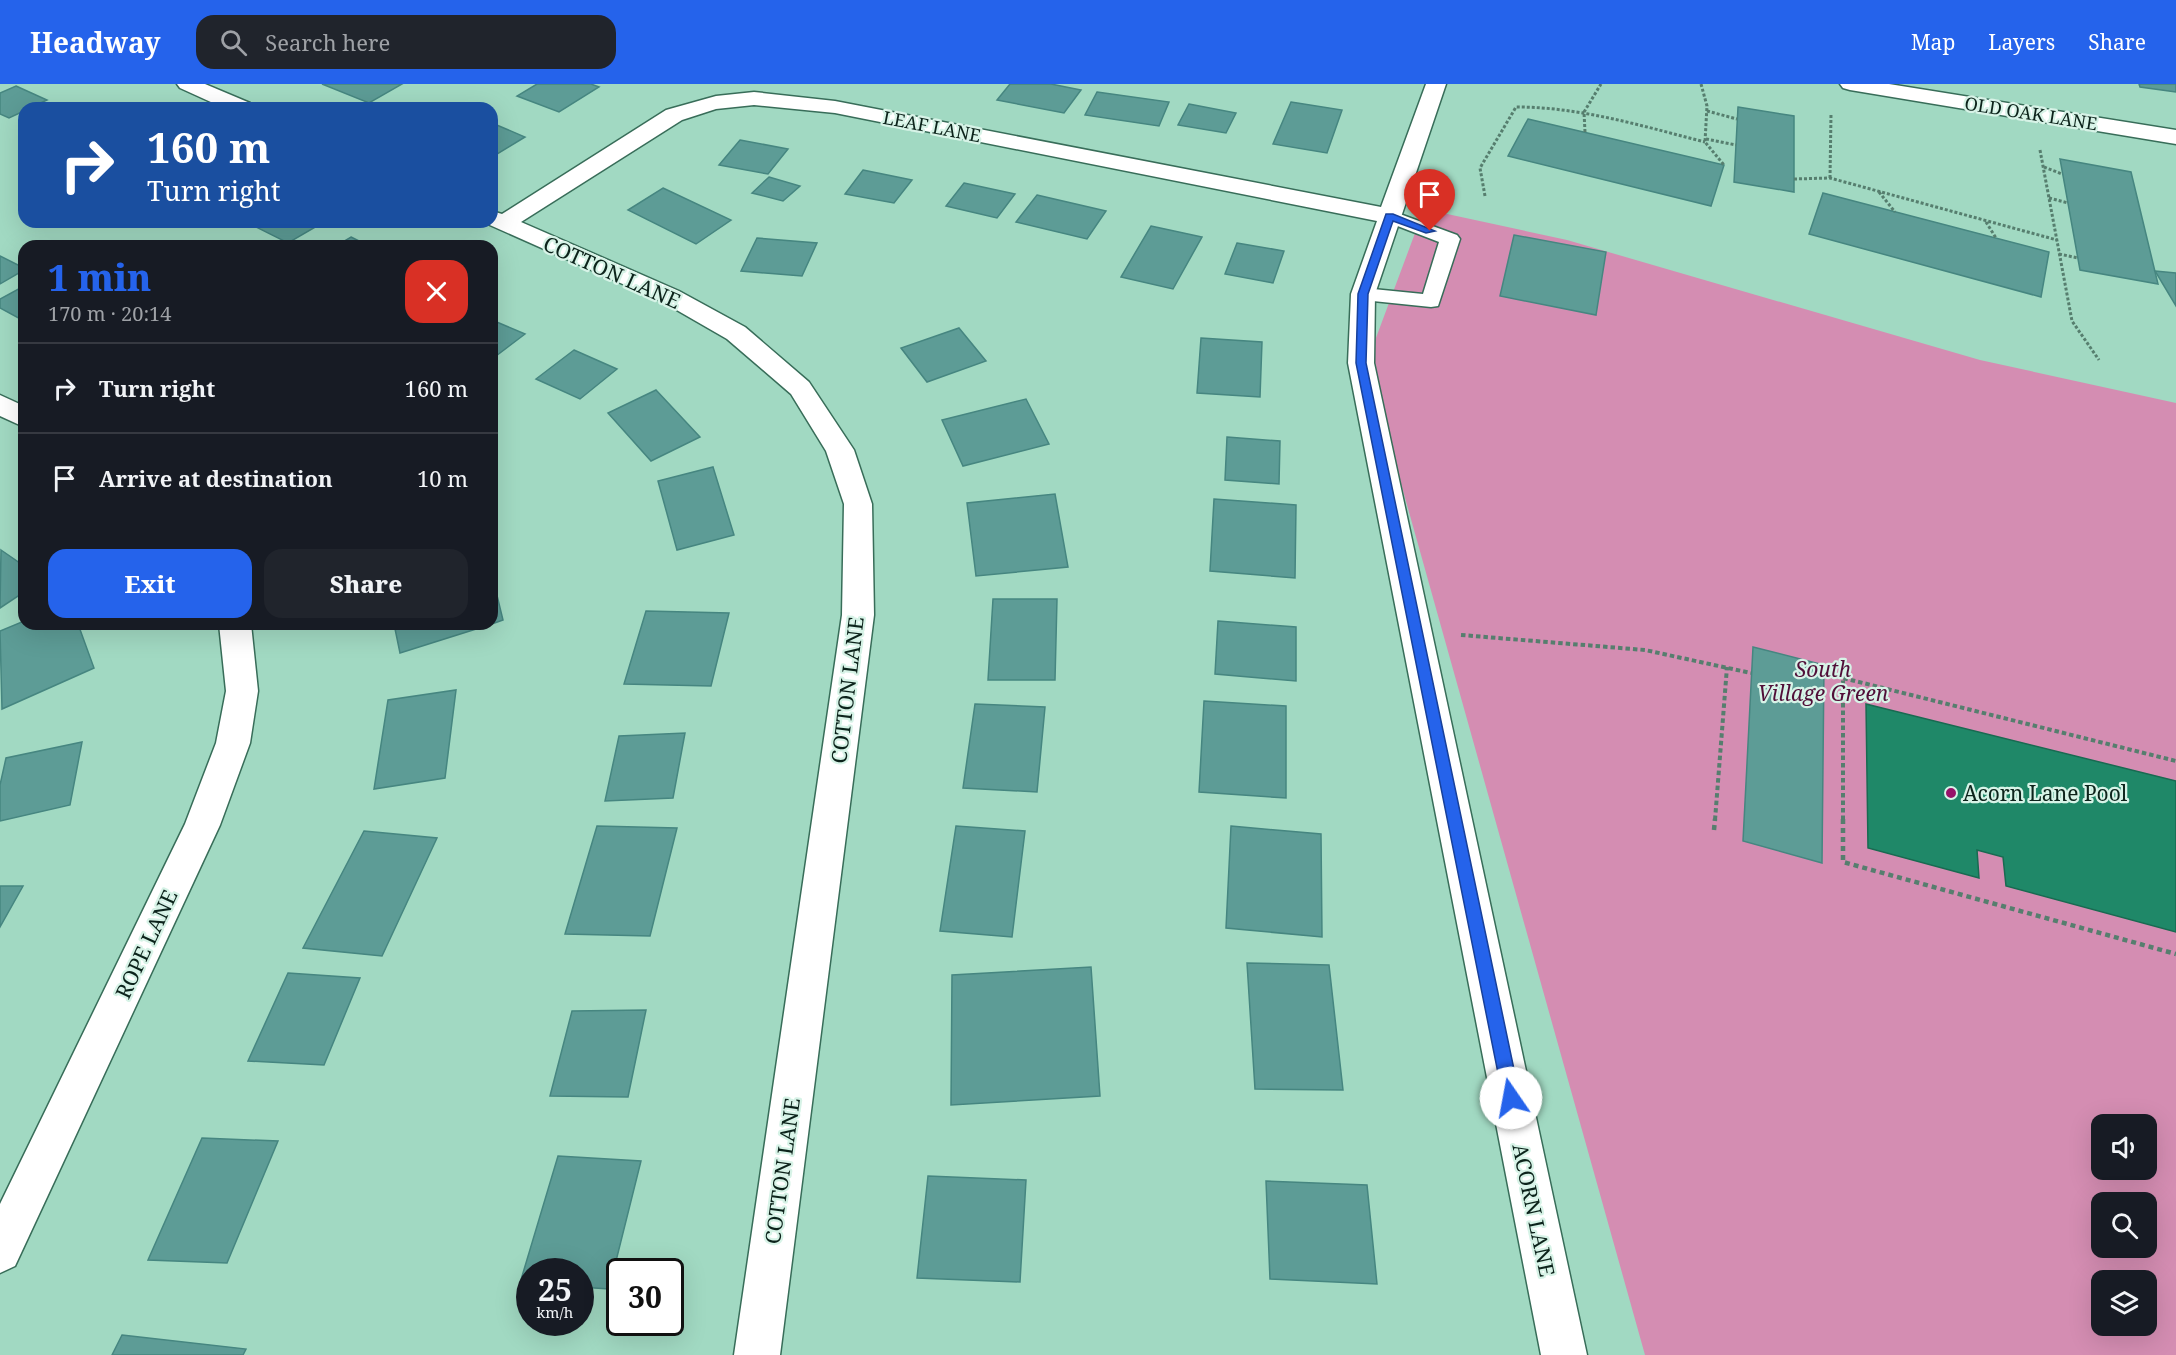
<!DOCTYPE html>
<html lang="en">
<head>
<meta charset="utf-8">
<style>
	body { margin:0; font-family:"Noto Serif",serif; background:#20242c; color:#f1f3f6; height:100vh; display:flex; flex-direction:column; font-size:22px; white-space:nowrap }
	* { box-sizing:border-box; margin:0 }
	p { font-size:20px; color:#9ea1a6 }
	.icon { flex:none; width:33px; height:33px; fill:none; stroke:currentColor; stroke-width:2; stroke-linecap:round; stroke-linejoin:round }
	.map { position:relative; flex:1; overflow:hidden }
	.panel { position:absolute; left:18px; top:156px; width:480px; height:390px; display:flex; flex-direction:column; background:#171b24; border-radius:18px; box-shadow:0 6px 24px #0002 }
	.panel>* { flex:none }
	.guide { position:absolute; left:18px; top:18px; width:480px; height:126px; border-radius:18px; box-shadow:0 6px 24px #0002; background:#1a4fa0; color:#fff; overflow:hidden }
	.fabs { position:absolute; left:2091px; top:1030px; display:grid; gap:12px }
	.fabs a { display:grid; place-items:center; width:66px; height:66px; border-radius:12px; background:#171b24; box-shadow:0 6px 24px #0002; font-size:30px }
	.speed { position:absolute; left:516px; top:1174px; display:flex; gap:12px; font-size:30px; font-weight:700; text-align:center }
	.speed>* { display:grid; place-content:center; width:78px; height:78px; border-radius:50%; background:#171b24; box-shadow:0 6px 24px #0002; line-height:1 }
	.speed small { font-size:15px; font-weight:400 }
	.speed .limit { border:3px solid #111; border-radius:9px; background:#fff; color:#111 }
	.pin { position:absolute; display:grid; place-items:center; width:51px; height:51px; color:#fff; margin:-62px -26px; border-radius:50% 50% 50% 0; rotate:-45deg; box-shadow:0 0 6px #0007 }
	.pin .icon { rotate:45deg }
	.me { position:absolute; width:66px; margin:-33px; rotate:348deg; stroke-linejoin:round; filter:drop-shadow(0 0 4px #0008) }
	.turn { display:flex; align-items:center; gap:21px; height:126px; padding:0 30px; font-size:27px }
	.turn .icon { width:78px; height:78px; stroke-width:2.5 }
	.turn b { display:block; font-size:42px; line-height:51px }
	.round { display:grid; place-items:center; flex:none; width:63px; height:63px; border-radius:18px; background:#20242c }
	.headline { display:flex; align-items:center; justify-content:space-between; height:102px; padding:0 30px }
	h1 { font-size:36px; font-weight:800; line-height:45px; color:#2563eb }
	.cta { display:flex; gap:12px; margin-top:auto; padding:12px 30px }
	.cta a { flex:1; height:69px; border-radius:18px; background:#2563eb; color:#fff; font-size:24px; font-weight:800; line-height:69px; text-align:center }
	.cta a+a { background:#20242c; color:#f1f3f6 }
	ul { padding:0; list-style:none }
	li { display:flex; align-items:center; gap:18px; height:90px; padding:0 30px; border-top:2px solid #363941 }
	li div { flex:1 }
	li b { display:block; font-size:22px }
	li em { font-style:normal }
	header { display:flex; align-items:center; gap:36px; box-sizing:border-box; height:84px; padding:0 30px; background:#2563eb; color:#fff }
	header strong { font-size:28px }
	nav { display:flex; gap:33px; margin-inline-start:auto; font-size:21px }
	.search { width:420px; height:54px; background:#20242c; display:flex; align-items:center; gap:15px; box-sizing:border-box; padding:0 21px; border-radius:18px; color:#9ea1a6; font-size:22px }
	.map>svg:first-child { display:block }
</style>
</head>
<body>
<header>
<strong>Headway</strong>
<div class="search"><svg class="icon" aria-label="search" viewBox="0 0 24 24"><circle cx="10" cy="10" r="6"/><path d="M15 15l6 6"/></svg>Search here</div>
<nav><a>Map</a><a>Layers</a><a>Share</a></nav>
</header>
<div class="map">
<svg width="2176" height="1271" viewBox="0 0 2176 1271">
	<rect width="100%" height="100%" fill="#a1d9c2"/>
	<!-- green -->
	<path fill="#d48db2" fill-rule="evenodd" d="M 1424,125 L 1567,156 L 1980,276 L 2176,319 L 2176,1271 L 1645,1271 L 1367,278 ZM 2102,1041 L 2146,1041 L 2146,1086 L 2102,1086 ZM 2102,1119 L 2146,1119 L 2146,1164 L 2102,1164 ZM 2102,1197 L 2146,1197 L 2146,1242 L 2102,1242 Z"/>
	<!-- water -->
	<path fill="#1f8868" stroke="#196a51" stroke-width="1.5" d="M 1866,620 L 2176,697 L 2176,848 L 2006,802 L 2003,773 L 1977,766 L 1979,794 L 1868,764 Z"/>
	<!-- building -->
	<g fill="#5d9c96" stroke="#468680" stroke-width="1.5">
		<path d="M 322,0 L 402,0 L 369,19 Z"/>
		<path d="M 537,0 L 591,0 L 599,3 L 559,28 L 517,12 Z"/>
		<path d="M 1010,0 L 1051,0 L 1081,6 L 1064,29 L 997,16 Z"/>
		<path d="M 2139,0 L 2176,0 L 2176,8 L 2140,3 Z"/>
		<path d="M 16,2 L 47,16 L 30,24 L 24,24 L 24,27 L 9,34 L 0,30 L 0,9 Z"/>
		<path d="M 1097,8 L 1169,18 L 1159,42 L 1085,31 Z"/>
		<path d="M 1291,18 L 1342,26 L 1327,69 L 1273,60 Z"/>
		<path d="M 1189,20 L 1236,29 L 1226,49 L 1178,41 Z"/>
		<path d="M 1738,23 L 1794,32 L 1794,108 L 1734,98 Z"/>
		<path d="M 1528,35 L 1724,81 L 1711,122 L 1508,72 Z"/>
		<path d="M 492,39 L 525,53 L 494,72 L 492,71 Z"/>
		<path d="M 740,56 L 788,65 L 768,90 L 719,81 Z"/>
		<path d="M 2060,75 L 2131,88 L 2158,200 L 2080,186 Z"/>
		<path d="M 863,86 L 912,96 L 894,119 L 845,110 Z"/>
		<path d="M 769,93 L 800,102 L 783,117 L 752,109 Z"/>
		<path d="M 964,99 L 1015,110 L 997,134 L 946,122 Z"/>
		<path d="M 663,104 L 731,136 L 696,160 L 628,126 Z"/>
		<path d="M 1823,109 L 2049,168 L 2041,213 L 1809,150 Z"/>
		<path d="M 1037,111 L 1106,127 L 1087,155 L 1016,138 Z"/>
		<path d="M 246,138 L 324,138 L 288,159 Z"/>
		<path d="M 1151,142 L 1202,153 L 1173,205 L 1121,193 Z"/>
		<path d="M 1514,151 L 1606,168 L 1596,231 L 1500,212 Z"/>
		<path d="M 351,153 L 369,162 L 336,162 Z"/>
		<path d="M 757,154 L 817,159 L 802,192 L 741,187 Z"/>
		<path d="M 1237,159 L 1284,167 L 1273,199 L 1225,190 Z"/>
		<path d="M 0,172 L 24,184 L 24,186 L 0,200 Z"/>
		<path d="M 2155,187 L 2176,189 L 2176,222 Z"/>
		<path d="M 24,202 L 24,237 L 0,224 L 0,215 Z"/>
		<path d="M 492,236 L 525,250 L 492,275 Z"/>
		<path d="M 959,244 L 986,277 L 927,298 L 901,264 Z"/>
		<path d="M 1201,254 L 1262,258 L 1260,313 L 1197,309 Z"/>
		<path d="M 574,266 L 617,285 L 580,315 L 536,295 Z"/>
		<path d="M 656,306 L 700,353 L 651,377 L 608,329 Z"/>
		<path d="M 1026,315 L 1049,360 L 963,382 L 942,336 Z"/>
		<path d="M 1227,353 L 1280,357 L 1279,400 L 1225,396 Z"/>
		<path d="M 713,383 L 734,451 L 677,466 L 658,397 Z"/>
		<path d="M 1055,410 L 1068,483 L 976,492 L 967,419 Z"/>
		<path d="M 1214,415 L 1296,421 L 1295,494 L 1210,487 Z"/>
		<path d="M 1,466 L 24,482 L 24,508 L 0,524 Z"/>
		<path d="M 492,491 L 503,536 L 492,540 Z"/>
		<path d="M 993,515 L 1057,515 L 1055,596 L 988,596 Z"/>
		<path d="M 646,527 L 729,529 L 711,602 L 624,600 Z"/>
		<path d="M 24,537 L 24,540 L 78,540 L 94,584 L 2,625 L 0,547 Z"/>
		<path d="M 1218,537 L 1296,543 L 1296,597 L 1215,590 Z"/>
		<path d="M 394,540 L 492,540 L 400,569 Z"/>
		<path d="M 1753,563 L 1824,581 L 1822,779 L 1743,757 Z"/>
		<path d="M 456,606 L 445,694 L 374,705 L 388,616 Z"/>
		<path d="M 1204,617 L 1286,622 L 1286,714 L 1199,708 Z"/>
		<path d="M 975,620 L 1045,623 L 1037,708 L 963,704 Z"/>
		<path d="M 685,649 L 673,714 L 605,717 L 619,652 Z"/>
		<path d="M 82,658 L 70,721 L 0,737 L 0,701 L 6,674 Z"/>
		<path d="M 597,742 L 677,744 L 650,852 L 565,850 Z"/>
		<path d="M 956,742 L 1025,747 L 1012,853 L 940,847 Z"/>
		<path d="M 1231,742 L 1321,750 L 1322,853 L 1226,844 Z"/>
		<path d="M 364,747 L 437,754 L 382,872 L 303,864 Z"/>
		<path d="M 0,802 L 23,802 L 0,843 Z"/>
		<path d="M 1247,879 L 1329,881 L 1343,1006 L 1255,1005 Z"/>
		<path d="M 1091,883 L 1100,1012 L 951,1021 L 952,891 Z"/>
		<path d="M 288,889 L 360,894 L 324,981 L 248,977 Z"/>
		<path d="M 646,926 L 628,1013 L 550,1012 L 572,927 Z"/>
		<path d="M 202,1054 L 278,1057 L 227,1179 L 148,1176 Z"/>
		<path d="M 558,1072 L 641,1077 L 609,1205 L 580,1203 L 580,1188 L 530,1188 L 530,1200 L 520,1199 Z"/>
		<path d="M 928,1092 L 1026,1096 L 1020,1198 L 917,1194 Z"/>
		<path d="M 1266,1097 L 1367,1101 L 1377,1200 L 1270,1195 Z"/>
		<path d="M 122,1251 L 246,1265 L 243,1271 L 112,1271 Z"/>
	</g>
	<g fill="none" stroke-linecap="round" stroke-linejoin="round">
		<!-- lane casing -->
		<g stroke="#386d59" stroke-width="3">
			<path id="lane" d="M 1389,126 L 1457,151 L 1460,155 L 1438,222 L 1431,223 L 1363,216 L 1356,214 L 1353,210 L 1356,206 L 1363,204 L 1423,210 L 1439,158 L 1382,136 L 1379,132 L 1382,128 Z"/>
		</g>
		<!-- street casing -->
		<g stroke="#386d59" stroke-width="3">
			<g id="street">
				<path d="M 177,0 L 205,0 L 250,19 L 253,24 L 224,24 L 180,4 Z"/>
				<path d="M 1426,0 L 1446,0 L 1375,210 L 1374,279 L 1587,1271 L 1541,1271 L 1348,279 L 1351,210 L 1377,137 L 835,29 L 754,21 L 716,25 L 682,36 L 521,138 L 679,207 L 745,243 L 809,298 L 854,366 L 872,420 L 874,531 L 780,1271 L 734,1271 L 842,531 L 844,420 L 826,367 L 791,310 L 727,255 L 661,217 L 483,138 L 492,138 L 492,127 L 502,130 L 666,26 L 716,12 L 754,8 L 835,17 L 1381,123 Z"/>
				<path d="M 1840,0 L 1889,0 L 2176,46 L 2176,60 L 1850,6 L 1843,4 Z"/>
				<path d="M 0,311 L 24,322 L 24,343 L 0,332 Z"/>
				<path d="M 219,540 L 251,540 L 258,607 L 250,659 L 220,741 L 15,1182 L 0,1189 L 0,1120 L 185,740 L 216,659 L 226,607 Z"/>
			</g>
		</g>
		<!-- path-far2 -->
		<g stroke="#567e6e" stroke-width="3" stroke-dasharray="3 2" stroke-linecap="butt">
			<path d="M 1701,0 L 1707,22 L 1705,58 L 1724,81"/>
			<path d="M 1707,27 L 1737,35"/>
			<path d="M 1585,48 L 1584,28 L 1601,0"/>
			<path d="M 1706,55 L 1736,61"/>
			<path d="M 2040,66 L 2072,237 L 2099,276"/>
			<path d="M 2044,83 L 2062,90"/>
			<path d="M 1830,94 L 1831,29"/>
			<path d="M 1794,95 L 1830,94 L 2057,156"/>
			<path d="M 1879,108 L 1895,128"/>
			<path d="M 1485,112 L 1480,84 L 1516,23 C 1581,23 1642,42 1705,58"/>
			<path d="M 2049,114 L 2068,119"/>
			<path d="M 1986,138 L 1996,154"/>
			<path d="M 2059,170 L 2078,174"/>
		</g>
		<!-- path-far1 -->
		<g stroke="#567e6e" stroke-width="4" stroke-dasharray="4.5 3" stroke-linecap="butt">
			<path d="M 1461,551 L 1645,566 L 1751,589"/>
			<path d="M 1715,736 L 1727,583"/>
			<path d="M 1843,736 L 1843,594 L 2176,677"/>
		</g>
		<!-- path -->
		<g stroke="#567e6e" stroke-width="4.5" stroke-dasharray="5 4" stroke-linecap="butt">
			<path d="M 1843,735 L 1843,778 L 2176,870"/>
			<path d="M 1714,746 L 1715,735"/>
		</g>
		<!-- lane -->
		<use href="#lane" fill="#fff" fill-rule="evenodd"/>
		<!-- street -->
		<use href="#street" fill="#fff" fill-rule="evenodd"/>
	</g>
	<!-- route -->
	<path fill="#2563eb" stroke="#184099" stroke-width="1.5" d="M 1386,130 L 1393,130 L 1435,147 L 1426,149 L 1393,137 L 1368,210 L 1366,279 L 1520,1014 L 1517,1020 L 1511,1022 L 1506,1020 L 1503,1014 L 1356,279 L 1358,210 Z"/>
	<!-- markers -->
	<circle fill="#961269" stroke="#d7f3e7" stroke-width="2" cx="1951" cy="709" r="6"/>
	<g text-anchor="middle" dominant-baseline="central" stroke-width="4.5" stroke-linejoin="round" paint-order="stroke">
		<!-- far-street labels -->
		<g font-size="18" fill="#0c231b" stroke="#d7f3e7">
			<text transform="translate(2031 29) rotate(9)">OLD OAK LANE</text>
			<text transform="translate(932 42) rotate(11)">LEAF LANE</text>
		</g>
		<!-- street labels -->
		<g font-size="21" fill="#0c231b" stroke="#d7f3e7">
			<text transform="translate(612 188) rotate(24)">COTTON LANE</text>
			<text transform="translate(847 606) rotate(-83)">COTTON LANE</text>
			<text transform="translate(146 860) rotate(-65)">ROPE LANE</text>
			<text transform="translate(782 1087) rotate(-82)">COTTON LANE</text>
			<text transform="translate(1534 1126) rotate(78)">ACORN LANE</text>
		</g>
		<!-- park labels -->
		<g font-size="21" font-style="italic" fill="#510e38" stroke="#d7f3e7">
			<text x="1823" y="585">South<tspan x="1823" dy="24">Village Green</tspan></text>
		</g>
		<!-- poi labels -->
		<g font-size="21" fill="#0c231b" stroke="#d7f3e7" text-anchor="start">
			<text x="1963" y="709">Acorn Lane Pool</text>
		</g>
	</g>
</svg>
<div class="fabs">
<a><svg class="icon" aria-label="sound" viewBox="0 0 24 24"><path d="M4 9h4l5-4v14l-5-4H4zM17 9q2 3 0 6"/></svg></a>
<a><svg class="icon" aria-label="search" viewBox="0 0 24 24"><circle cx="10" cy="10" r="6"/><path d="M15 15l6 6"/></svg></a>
<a><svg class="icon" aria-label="layers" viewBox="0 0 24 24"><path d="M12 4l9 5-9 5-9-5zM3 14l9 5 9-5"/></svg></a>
</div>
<div class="speed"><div>25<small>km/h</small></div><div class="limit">30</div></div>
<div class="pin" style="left:1430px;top:147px;background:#d93025"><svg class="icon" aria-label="arrive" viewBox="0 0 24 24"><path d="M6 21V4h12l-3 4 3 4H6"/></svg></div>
<svg class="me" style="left:1511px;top:1014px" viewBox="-20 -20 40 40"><circle r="19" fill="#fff"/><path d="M0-13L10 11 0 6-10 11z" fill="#2563eb"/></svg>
<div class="guide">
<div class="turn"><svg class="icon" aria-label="right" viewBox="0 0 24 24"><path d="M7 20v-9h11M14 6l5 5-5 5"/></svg><div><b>160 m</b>Turn right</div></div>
</div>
<section class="panel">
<div class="headline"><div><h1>1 min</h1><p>170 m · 20:14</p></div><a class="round" style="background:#d93025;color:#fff"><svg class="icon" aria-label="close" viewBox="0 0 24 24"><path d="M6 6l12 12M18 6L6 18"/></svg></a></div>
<ul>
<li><svg class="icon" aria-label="right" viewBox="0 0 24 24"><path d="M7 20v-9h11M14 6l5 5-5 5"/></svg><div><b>Turn right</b></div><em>160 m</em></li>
<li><svg class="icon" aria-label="arrive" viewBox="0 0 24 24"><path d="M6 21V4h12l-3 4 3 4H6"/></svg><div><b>Arrive at destination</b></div><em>10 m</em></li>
</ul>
<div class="cta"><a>Exit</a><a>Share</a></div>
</section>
</div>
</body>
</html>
